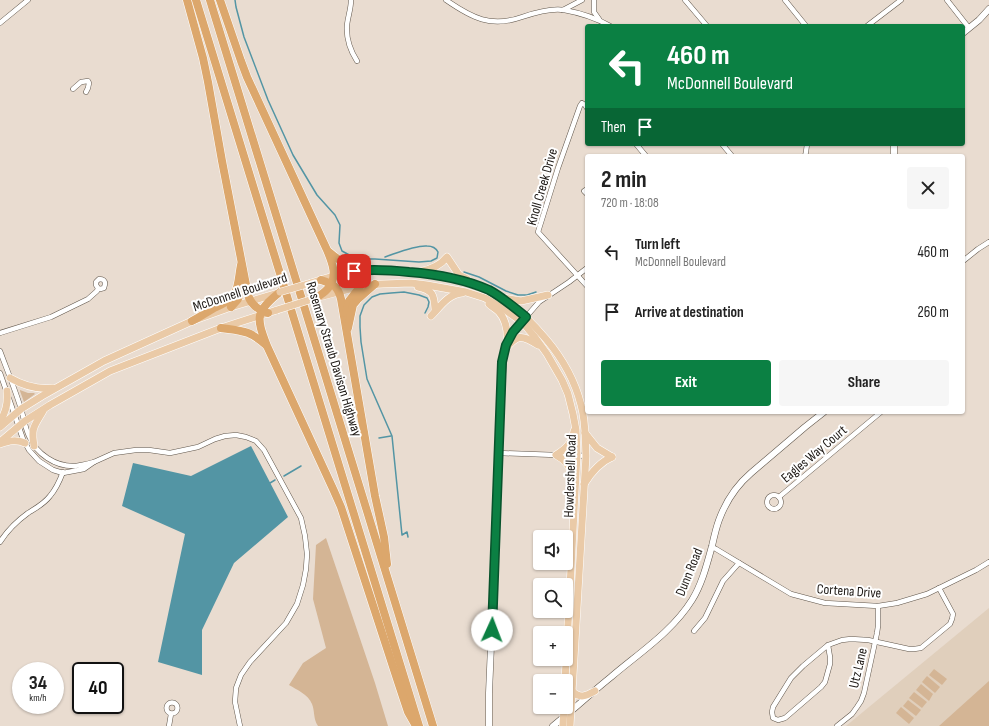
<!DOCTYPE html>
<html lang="en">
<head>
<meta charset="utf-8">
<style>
	body { margin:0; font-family:"Sofia Sans Condensed",sans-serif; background:#f6f6f6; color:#222; height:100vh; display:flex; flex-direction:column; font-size:15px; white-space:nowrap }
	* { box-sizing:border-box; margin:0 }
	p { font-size:13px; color:#767676 }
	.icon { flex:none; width:22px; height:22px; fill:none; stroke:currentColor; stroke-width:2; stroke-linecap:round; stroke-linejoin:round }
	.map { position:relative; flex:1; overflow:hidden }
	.details { position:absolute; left:585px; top:154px; width:380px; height:260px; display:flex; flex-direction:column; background:#fff; border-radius:4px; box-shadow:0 1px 3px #0004 }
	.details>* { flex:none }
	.hud { position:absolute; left:585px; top:24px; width:380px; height:122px; border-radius:4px; box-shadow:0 1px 3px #0004; background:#0b8043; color:#fff; overflow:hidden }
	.controls { position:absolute; left:533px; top:530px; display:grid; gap:8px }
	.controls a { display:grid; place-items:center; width:40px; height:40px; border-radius:4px; background:#fff; box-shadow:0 1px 3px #0004; font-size:20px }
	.speed { position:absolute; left:12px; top:662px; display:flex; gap:8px; font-size:20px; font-weight:700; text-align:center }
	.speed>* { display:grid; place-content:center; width:52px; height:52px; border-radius:50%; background:#fff; box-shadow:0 1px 3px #0004; line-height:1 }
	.speed small { font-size:10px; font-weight:400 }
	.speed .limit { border:2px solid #111; border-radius:6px; background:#fff; color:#111 }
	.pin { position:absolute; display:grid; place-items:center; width:34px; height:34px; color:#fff; margin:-17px; border-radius:8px; box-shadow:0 2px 6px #0006 }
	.me { position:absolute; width:44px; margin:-22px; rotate:2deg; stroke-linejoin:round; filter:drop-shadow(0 0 3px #0008) }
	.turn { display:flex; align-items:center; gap:14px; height:84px; padding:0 16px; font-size:18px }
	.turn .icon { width:52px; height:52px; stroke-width:2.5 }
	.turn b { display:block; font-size:28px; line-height:34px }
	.then { display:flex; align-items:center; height:38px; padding:0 16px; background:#0003; gap:8px; font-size:15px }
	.round { display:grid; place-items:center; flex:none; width:42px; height:42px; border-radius:4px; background:#f6f6f6 }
	.head { display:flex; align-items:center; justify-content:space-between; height:68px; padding:0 16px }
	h1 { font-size:24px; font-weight:700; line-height:30px }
	.cta { display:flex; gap:8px; margin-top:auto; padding:8px 16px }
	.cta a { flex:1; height:46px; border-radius:4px; background:#0b8043; color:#fff; font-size:16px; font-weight:700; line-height:46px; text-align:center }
	.cta a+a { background:#f6f6f6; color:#222 }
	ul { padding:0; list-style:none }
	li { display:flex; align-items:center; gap:12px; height:60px; padding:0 16px }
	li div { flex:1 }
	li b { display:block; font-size:15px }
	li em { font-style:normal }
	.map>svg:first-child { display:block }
</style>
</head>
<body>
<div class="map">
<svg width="989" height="726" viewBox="0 0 989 726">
	<rect width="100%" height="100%" fill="#e9dcd0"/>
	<!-- built -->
	<path fill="#e0cfbc" d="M 989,608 L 989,726 L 846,726 Z"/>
	<!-- green -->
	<g fill="#d4b595">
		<path d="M 20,390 L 28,393 L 34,393 L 35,394 L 24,402 L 20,391 Z"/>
		<path d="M 326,538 L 375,683 L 388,726 L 318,726 C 313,719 315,711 312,704 C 308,694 297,690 289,685 L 303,663 L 326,648 L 313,599 L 316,545 Z"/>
		<path d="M 934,669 L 947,679 L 942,685 L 929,675 Z"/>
		<path d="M 927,676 L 940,687 L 935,693 L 922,682 Z"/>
		<path d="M 989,681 L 989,726 L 939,726 Z"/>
		<path d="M 921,684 L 933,694 L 929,701 L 916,690 Z"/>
		<path d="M 914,692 L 927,702 L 922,708 L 909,698 Z"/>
		<path d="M 908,700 L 921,710 L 916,716 L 903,706 Z"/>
		<path d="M 901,707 L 914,718 L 909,724 L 896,713 Z"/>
	</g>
	<!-- water -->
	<path fill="#5395a4" d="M 251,446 L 288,517 L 234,563 L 202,630 L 202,675 L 158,662 L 185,534 L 122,506 L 133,463 L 191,476 Z"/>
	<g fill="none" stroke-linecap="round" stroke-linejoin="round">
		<!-- stream -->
		<g stroke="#5395a4" stroke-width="1.5">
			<path d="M 235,0 L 236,7 L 244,37 L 268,100 L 293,155 L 317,195 L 335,215 L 340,225 L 339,243 L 342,251 L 351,256 L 361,259 L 375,259 L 419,262 L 431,261 L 437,258 L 438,252 C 436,248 432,246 427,246 C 415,245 397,253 385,257"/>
			<path d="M 464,272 L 479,277 L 506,291 L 518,295 L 527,295 L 536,292"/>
			<path d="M 379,438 L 391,436"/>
			<path d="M 284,476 L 301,466"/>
			<path d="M 270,483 L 275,480"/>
			<path d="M 408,537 L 407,532 L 402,535 L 392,436 L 367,379 L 361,342 L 360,327 L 360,316 L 364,305 L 372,297 L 380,294 L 391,293 L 404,292 L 419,295 L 427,298 L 429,302 L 428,307 L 425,313"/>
		</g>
		<!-- street casing -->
		<g stroke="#60564b" stroke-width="5.5">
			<g id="street">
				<path d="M 351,0 C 351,9 348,16 347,25 C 346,38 350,50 357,61"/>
				<path d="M 446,0 C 472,18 491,28 522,17 C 534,13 552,8 564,10 C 581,13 596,18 610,26"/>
				<path d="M 594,0 L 594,12 L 599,19"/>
				<path d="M 685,0 L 707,26"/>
				<path d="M 785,0 L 806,26"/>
				<path d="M 947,0 L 969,28"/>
				<path d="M 563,10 L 582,0"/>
				<path d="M 0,23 L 28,0"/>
				<path d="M 867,26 L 901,0"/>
				<path d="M 73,89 L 81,82 L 88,81 L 89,83 L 88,88 L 86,92"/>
				<path d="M 587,108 L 585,105 L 582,103 L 580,106 L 558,168 L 538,232 L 587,286"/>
				<path d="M 636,144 L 646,156"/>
				<path d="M 722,144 L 732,156"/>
				<path d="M 805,156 L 806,152 L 807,144"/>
				<path d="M 587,189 L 584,191 L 587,194"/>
				<path d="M 963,261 L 978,249 L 989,242"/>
				<path d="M 526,317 L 539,302 L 569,282 L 587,268"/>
				<path d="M 0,333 L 51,317 L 88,299 L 97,291 L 98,288 L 100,289 L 104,288 L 105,284 C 105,280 103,279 99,279 L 96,282 L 96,285 L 98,288"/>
				<path d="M 0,351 C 7,370 15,389 21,409 C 24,418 25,428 29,436 C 36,454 56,467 75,466 C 81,465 88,464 94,462 L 84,469 L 63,473 L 53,470 L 39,461 L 29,450 L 23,439 L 0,373"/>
				<path d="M 499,453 L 556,455 C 566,454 576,455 586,456"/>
				<path d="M 94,462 L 114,453 L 136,450 L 149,450 L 170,453 L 198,447 L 215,439 L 225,436 L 236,435 L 246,437 L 256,441 L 264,450 L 301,518 L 305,536 L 307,554 L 306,569 L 303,585 L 297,604 L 286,623 L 250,662 L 241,675 L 236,688 L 235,702 L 240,726"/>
				<circle cx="774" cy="502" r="7"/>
				<path d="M 779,497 L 881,412"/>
				<path d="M 0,542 C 7,531 17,521 28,513 C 36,508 44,504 50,496 C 56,489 60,480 63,472"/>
				<path d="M 712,547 L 716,549 L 791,594 L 825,603 L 878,606 L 897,603 L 927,594 L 976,570 L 989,562"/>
				<path d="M 694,631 L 705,618 L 723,581 L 739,563"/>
				<path d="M 828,645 L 830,657 L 830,664 L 825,682 L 821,687 L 785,718 L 778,720 L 773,718 L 772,712 L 773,707 L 791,678 L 803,666 L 828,645 L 842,640 L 851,639 L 868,640 L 909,649 L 914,649 L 921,648 L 950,624 L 952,619 L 953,614 L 939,588"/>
				<circle cx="172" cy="708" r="5.5"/>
				<path d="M 169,726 L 171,714"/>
				<path d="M 837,726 L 852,714 L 857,707 L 861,701 L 864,693 L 877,633 L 878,626 L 878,606"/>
			</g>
		</g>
		<!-- secondary casing -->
		<g stroke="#60564b" stroke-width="7">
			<g id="secondary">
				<path d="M 963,33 L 979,20 L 989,9"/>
				<path d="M 894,144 L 894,156"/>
				<path d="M 489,726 L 489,693 L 503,362 L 506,345 L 513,332 L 525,318"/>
				<path d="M 553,726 C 573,710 591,693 611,677 C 639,653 672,632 692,600 C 702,584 707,564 712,546 C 714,537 716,528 719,520 C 726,501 737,485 751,473 L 805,427 L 824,412"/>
			</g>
		</g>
		<!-- primary casing -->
		<g stroke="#fff" stroke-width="8">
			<g id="primary">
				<path d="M 419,272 C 430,270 440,266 447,257 L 459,275 L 467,279"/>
				<path d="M 311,283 C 329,277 346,272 364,270 C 378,269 393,270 407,272 C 434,275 464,278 489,290 C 512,302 530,320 546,339 C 562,358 575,381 581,405 C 586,422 585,439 586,456 L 570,726"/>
				<path d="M 418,287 C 433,290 434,295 435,309"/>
				<path d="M 319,297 L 365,285 L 383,284 L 411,283 L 427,285 L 466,292 L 485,298 L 504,309 L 522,322 L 534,336 L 547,354 L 562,380 L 568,394 L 573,414 L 576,430 L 577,455 L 565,681"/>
				<path d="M 503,298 L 521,301 L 548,295"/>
				<path d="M 489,304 C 492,307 496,309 499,312 C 507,321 508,332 507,344"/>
				<path d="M 431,316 C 440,307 448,294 462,293"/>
				<path d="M 504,351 C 517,334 521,334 538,345"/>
				<path d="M 10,378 C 24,386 37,390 53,388"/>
				<path d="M 0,422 C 6,411 8,404 7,391"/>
				<path d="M 0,427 L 21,409 L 42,396 L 104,361 L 192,321 L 231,307 L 278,293"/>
				<path d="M 574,431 C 572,443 566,449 556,455 C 566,460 571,468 575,478"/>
				<path d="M 585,433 L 597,448 L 612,457"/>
				<path d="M 0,442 L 25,421 L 50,405 L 110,371 L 221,328 L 277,310"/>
				<path d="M 0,444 C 9,441 16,439 25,443"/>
				<path d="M 34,446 C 31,427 34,427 43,411"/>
				<path d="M 584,484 C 591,473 600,462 612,457"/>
				<path d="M 572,691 C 580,699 586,696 595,691"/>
				<path d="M 563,726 L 564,707"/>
			</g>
		</g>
		<!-- highway casing -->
		<g stroke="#fff" stroke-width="9">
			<g id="highway">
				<path d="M 187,0 L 203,58 L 208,82 L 222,161 L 248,295 C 251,305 258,310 268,313"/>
				<path d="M 196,0 L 419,726"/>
				<path d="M 210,0 L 433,726"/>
				<path d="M 220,0 L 241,61 L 247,77 L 327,250 C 332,262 338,276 329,287 C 326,292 320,295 316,298"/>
				<path d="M 329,252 C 343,264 348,265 365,270"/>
				<path d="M 321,280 C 333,284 338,286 341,299 L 375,496 L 384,537 L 387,564"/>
				<path d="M 280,292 C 255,312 256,317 267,346 L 334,491 L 341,507 L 398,682 L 408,712 L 416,726"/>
				<path d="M 231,307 L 238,299 L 245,282"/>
				<path d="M 346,313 L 349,301 L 360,287"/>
				<path d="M 192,321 C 200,317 207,312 214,308 C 222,304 230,302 235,293 C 239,285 239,274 241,265"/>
				<path d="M 221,328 C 242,331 249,330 266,345"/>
				<path d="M 348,328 L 353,305 L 358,299 L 375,284"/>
			</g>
		</g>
		<!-- street -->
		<use href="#street" stroke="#fff" stroke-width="4.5"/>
		<!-- secondary -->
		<use href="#secondary" stroke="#fff" stroke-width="6"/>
		<!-- primary -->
		<use href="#primary" stroke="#eacaa7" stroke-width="7"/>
		<!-- highway -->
		<use href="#highway" stroke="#dca76c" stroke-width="8"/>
		<!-- primary-bridge casing -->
		<g stroke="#fff" stroke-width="8" stroke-linecap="butt">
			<g id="primary-bridge">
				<path d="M 280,292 L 311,283"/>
				<path d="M 277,310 L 316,298"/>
			</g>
		</g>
		<!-- primary-bridge -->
		<use href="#primary-bridge" stroke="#eacaa7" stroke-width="7"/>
	</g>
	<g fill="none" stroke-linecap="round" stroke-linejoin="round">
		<!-- route casing -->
		<g stroke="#07532c" stroke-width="10">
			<path id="route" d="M 354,271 C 372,269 390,270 409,272 C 435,274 464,279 489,290 C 502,297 514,307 526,317 L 513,332 L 506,345 L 502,362 L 492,630"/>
		</g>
		<!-- route -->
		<use href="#route" stroke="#0b8043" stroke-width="7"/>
	</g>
	<g text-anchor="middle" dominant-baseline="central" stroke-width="4" stroke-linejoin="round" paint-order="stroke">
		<!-- street labels -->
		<g font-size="14" fill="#1c1713" stroke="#fff">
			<text transform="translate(542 187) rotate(-74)">Knoll Creek Drive</text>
			<text transform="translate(240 292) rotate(-18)">McDonnell Boulevard</text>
			<text transform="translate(334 359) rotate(73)">Rosemary Straub Davison Highway</text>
			<text transform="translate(814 454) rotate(-40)">Eagles Way Court</text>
			<text transform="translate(570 476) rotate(-88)">Howdershell Road</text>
			<text transform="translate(689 572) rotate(-68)">Dunn Road</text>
			<text transform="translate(849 591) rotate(4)">Cortena Drive</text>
			<text transform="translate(858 668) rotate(-77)">Utz Lane</text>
		</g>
	</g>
</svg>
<div class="controls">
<a><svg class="icon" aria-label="sound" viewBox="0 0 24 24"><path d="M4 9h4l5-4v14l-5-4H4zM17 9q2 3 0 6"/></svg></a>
<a><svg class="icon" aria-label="search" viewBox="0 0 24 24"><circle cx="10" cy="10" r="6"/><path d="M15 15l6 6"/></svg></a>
<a>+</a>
<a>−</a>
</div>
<div class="speed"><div>34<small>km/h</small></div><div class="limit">40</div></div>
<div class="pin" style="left:354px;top:271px;background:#d93025"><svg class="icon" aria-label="arrive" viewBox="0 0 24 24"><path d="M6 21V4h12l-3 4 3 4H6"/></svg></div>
<svg class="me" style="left:492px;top:630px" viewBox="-20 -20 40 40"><circle r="19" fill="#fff"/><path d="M0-13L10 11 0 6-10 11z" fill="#0b8043"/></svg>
<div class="hud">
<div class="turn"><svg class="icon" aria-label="left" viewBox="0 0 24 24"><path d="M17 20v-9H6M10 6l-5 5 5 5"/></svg><div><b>460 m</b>McDonnell Boulevard</div></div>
<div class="then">Then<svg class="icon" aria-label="arrive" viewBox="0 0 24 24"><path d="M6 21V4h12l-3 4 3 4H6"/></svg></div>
</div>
<section class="details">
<div class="head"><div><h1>2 min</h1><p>720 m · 18:08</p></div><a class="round"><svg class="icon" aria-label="close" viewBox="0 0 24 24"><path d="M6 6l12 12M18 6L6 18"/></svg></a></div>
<ul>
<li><svg class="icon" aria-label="left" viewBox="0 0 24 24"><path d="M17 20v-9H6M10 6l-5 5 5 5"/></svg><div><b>Turn left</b><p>McDonnell Boulevard</p></div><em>460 m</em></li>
<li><svg class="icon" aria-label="arrive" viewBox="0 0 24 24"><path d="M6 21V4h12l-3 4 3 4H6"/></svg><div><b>Arrive at destination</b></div><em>260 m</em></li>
</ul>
<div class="cta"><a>Exit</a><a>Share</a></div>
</section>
</div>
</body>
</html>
